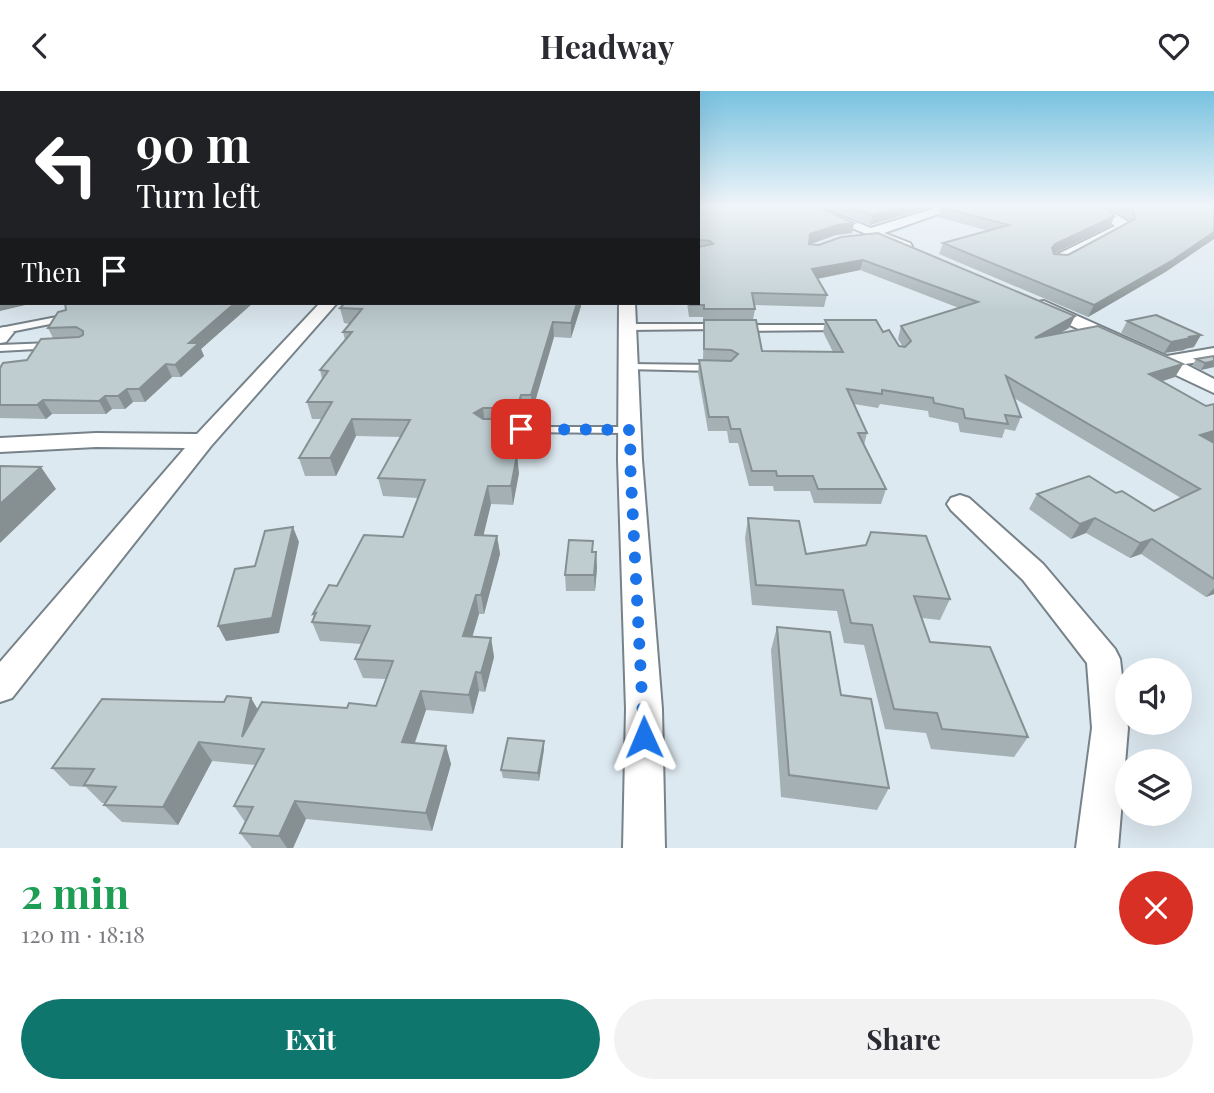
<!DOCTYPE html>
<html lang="en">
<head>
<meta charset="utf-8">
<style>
	body { margin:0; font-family:"Playfair Display",serif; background:#f2f2f3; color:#2b2b33; height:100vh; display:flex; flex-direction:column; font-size:26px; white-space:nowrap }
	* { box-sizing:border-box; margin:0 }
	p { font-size:23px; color:#7c7c81 }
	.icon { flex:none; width:38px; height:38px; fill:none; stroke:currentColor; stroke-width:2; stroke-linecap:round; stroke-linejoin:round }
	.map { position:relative; height:757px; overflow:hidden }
	.details { display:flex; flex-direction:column; background:#fff; flex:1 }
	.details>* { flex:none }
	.hud { position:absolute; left:0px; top:0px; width:700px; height:214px; box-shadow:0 7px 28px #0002; background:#202124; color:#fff; overflow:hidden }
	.buttons { position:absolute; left:1115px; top:567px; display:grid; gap:14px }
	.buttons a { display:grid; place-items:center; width:77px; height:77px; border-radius:50%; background:#fff; box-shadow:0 7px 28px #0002; font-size:35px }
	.pin { position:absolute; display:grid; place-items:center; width:60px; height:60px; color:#fff; margin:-30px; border-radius:14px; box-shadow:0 4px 10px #0006 }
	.me { position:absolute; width:77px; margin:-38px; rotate:359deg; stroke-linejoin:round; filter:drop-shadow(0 0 5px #0008) }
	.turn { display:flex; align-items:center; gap:24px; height:147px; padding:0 21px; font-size:32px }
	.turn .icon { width:91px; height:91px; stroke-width:2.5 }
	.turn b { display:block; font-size:49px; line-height:60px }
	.then { display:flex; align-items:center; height:66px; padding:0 21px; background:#0003; gap:14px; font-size:26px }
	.round { display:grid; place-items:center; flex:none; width:74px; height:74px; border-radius:37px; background:#f2f2f3 }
	.headline { display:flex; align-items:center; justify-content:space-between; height:119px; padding:0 21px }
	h1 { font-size:42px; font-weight:700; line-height:52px; color:#1e9e55 }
	.cta { display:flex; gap:14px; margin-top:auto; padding:14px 21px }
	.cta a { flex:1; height:80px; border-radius:42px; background:#0f766e; color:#fff; font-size:28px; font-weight:700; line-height:80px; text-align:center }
	.cta a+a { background:#f2f2f3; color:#2b2b33 }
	header { display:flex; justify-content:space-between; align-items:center; height:91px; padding:0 21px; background:#fff; font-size:32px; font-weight:700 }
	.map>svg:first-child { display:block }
</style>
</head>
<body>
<header><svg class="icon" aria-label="back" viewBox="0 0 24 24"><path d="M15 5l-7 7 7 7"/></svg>Headway<svg class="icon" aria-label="heart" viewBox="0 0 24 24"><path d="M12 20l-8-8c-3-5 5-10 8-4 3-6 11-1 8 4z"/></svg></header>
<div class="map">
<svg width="1214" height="757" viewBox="0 0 1214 757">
	<rect width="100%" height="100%" fill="#dde9f1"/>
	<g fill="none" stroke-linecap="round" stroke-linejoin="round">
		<!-- lane casing -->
		<g stroke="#778289" stroke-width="4">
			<g id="lane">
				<path d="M 67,224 L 70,225 L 70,229 L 0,243 L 0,237 Z"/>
				<path d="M 718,233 L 721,234 L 721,238 L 627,239 L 623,236 L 627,233 Z"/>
				<path d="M 840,234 L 844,237 L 843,239 L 743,240 L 739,237 L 743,234 Z"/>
				<path d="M 51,252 L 54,253 L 54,257 L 0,260 L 0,254 Z"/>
				<path d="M 628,273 L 714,274 L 719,277 L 714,280 L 625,278 L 625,274 Z"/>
				<path d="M 499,336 L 631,336 L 637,339 L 631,342 L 495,341 L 493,339 Z"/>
			</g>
		</g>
		<!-- street casing -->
		<g stroke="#778289" stroke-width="4">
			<g id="street">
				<path d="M 799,115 L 816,115 L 871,137 L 942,115 L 961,115 L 884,142 L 910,152 L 912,155 L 905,159 Z"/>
				<path d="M 1089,115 L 1103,115 L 1127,130 L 1128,137 L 1062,172 L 1052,172 L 1050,169 L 1052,166 L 1115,135 Z"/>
				<path d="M 1044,210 L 1167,265 L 1214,257 L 1214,269 L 1185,273 L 1214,288 L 1214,302 L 1038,219 L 1036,215 L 1038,211 Z"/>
				<path d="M 320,212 L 337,212 L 211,355 L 12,607 L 0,611 L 0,571 L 185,357 L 96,356 L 0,361 L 0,347 L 96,342 L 197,343 Z"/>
				<path d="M 619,212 L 635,212 L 642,369 L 662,618 L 665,757 L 623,757 L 626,618 L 618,369 Z"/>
				<path d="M 5,236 L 14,241 L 6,251 L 0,252 L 0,237 Z"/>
				<path d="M 960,404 L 969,407 L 1043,473 L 1115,558 L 1120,568 L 1128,637 L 1118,757 L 1076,757 L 1092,637 L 1087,572 L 1023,489 L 951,419 L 947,413 L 951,407 Z"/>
			</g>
		</g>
		<!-- lane -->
		<use href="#lane" fill="#fff" fill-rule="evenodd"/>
		<!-- street -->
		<use href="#street" fill="#fff" fill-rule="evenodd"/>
	</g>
	<!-- wall -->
	<g fill="#a4b0b4" fill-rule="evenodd">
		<path d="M 698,115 L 854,132 L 852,142 L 836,144 L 809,153 L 1075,225 L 1069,237 L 1060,242 L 1183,273 L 1175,286 L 1162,290 L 1214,352 L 1214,503 L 1206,506 L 1141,463 L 1130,467 L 1086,442 L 1071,448 L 1029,418 L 1037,403 L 1116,402 L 1154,420 L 1181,407 L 1014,307 L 1021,326 L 1015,340 L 1005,338 L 1002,347 L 960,341 L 958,332 L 929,326 L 928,320 L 880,313 L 878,317 L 854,313 L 867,342 L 864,354 L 886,398 L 881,413 L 814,412 L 810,400 L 774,400 L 773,395 L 749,395 L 738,352 L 729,352 L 727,340 L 708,340 L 698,282 L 699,269 L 703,269 L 704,230 L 703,230 L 703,226 L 689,226 L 687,212 L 698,212 ZM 860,179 L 959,217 L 901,235 L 898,248 L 903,256 L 899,255 L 883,241 L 825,229 L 823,241 L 833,261 L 762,260 L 753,229 L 755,218 L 754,214 L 824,216 L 827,204 L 818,188 Z"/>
		<path d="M 823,115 L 933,115 L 870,134 Z"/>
		<path d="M 1108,115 L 1193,115 L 1201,116 L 1201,115 L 1214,115 L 1167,180 L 1088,226 L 939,163 L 943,152 L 989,140 L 938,126 L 941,116 L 1110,135 L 1054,162 L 1068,164 L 1129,131 L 1128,128 Z"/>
		<path d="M 65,212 L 253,212 L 201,258 L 204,265 L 181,286 L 172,286 L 145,311 L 133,311 L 125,318 L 112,318 L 106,323 L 52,323 L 46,328 L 0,327 L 0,277 L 27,269 L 53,247 L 48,237 L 66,219 Z"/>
		<path d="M 581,215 L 571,247 L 554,246 L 532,321 L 523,320 L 519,334 L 514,334 L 516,345 L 510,364 L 519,382 L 513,414 L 491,413 L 483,444 L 497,445 L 500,463 L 484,523 L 479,523 L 472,546 L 491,547 L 494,566 L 485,601 L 479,600 L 473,623 L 426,619 L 415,652 L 446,655 L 451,673 L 432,740 L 306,728 L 293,757 L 252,757 L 240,742 L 245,731 L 234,715 L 255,674 L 212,670 L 178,734 L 122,731 L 104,714 L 105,712 L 102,712 L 86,696 L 70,695 L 52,677 L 224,611 L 251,607 L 258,619 L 347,617 L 376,615 L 386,588 L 363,587 L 355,568 L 362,553 L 320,550 L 312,531 L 314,526 L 313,523 L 337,495 L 403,446 L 418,407 L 383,405 L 378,387 L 401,346 L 356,345 L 336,385 L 305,385 L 299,367 L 322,328 L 312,328 L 307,311 L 322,288 L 320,279 L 345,249 L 343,241 L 350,233 L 344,232 L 340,217 Z"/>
		<path d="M 1127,230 L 1194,256 L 1185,258 L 1184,259 L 1164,262 L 1121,242 Z"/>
		<path d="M 1214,265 L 1214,276 L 1201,279 L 1192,275 L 1196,268 Z"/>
		<path d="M 748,427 L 806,463 L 950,508 L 940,529 L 922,527 L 930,551 L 1028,646 L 1014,666 L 931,658 L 926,642 L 885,638 L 864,554 L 844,552 L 837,520 L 752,514 L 745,447 Z"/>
		<path d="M 593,461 L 596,461 L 597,477 L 595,500 L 566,500 L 565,484 Z"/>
		<path d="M 777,536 L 841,604 L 889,697 L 877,719 L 781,706 L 771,559 Z"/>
		<path d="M 544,658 L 539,690 L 503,687 L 501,679 Z"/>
	</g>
	<!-- shaded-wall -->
	<g fill="#869092">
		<path d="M 904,115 L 933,115 L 870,134 L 872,124 Z"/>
		<path d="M 1115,125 L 1110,135 L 1051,164 L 1052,157 L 1055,153 Z"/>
		<path d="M 854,132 L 852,142 L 836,144 L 808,154 L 810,143 L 838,134 Z"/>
		<path d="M 1214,141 L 1214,148 L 1167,180 L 1088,226 L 1094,214 Z"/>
		<path d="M 863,169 L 860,179 L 810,189 L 812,178 Z"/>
		<path d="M 2,206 L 2,212 L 34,212 L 0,220 L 0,207 Z"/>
		<path d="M 235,212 L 253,212 L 201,258 L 204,265 L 181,286 L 175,274 L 189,252 Z"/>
		<path d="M 577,212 L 581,212 L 581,215 L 571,247 L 571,232 Z"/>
		<path d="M 1075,225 L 1069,237 L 1029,260 L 1035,247 Z"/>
		<path d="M 553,231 L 554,246 L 532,321 L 531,304 Z"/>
		<path d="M 1201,244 L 1194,256 L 1185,258 L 1184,259 L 1164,262 L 1171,251 Z"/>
		<path d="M 1214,270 L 1214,276 L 1201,279 L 1205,272 Z"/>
		<path d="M 166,273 L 172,286 L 145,311 L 139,298 Z"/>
		<path d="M 1183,273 L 1175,286 L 1141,297 L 1149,283 Z"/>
		<path d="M 127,298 L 133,311 L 125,318 L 118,305 Z"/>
		<path d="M 521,304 L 523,320 L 519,334 L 517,317 Z"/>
		<path d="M 105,305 L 112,318 L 106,323 L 99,310 Z"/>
		<path d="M 43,309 L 52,323 L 46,328 L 37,314 Z"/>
		<path d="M 483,317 L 485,334 L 474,322 Z"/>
		<path d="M 352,328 L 356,345 L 336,385 L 330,367 Z"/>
		<path d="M 514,328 L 516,345 L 505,381 L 503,364 Z"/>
		<path d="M 1214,340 L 1214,351 L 1190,358 L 1200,344 Z"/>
		<path d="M 517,364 L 519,382 L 513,414 L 511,395 Z"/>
		<path d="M 41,376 L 56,398 L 0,452 L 0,413 Z"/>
		<path d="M 488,395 L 491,413 L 479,463 L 475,444 Z"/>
		<path d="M 1095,427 L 1086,442 L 1071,448 L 1080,433 Z"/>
		<path d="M 293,436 L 299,451 L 279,542 L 226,550 L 218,535 Z"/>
		<path d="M 497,445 L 500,463 L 484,523 L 481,504 Z"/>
		<path d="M 1152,448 L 1141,463 L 1130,467 L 1140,452 Z"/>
		<path d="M 596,461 L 597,477 L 595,500 L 594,484 Z"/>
		<path d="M 1214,497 L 1214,503 L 1206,506 Z"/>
		<path d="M 476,504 L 479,523 L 467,564 L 463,545 Z"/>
		<path d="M 491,547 L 494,566 L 485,601 L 481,582 Z"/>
		<path d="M 476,581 L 479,600 L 473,623 L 469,604 Z"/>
		<path d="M 421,600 L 426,619 L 408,670 L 402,651 Z"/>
		<path d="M 251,607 L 262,626 L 242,646 Z"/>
		<path d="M 544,650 L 544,658 L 539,690 L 538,682 Z"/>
		<path d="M 199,651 L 212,670 L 178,734 L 163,716 Z"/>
		<path d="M 446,655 L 451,673 L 432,740 L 426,722 Z"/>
		<path d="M 295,710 L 306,728 L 293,757 L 287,757 L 279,745 Z"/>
	</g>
	<!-- building -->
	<g fill="#bfcdd1" stroke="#869092" stroke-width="2">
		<path d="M 0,115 L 2,115 L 2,206 L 0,207 Z"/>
		<path d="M 698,115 L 817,115 L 854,132 L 838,134 L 810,143 L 809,153 L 819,154 L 841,146 L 878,142 L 1075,225 L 1035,247 L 1098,235 L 1183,273 L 1149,283 L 1206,315 L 1214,313 L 1214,340 L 1200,344 L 1214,352 L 1214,488 L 1152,448 L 1140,452 L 1095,427 L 1080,433 L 1037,403 L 1089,385 L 1116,402 L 1122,400 L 1154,420 L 1200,398 L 1006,285 L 1021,326 L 1005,324 L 1008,333 L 965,327 L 963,318 L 934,312 L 933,307 L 882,299 L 882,303 L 847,298 L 867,342 L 858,342 L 886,398 L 818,398 L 813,385 L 777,385 L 776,380 L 752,380 L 740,338 L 731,338 L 728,326 L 709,326 L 699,269 L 731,270 L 738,263 L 731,259 L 704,258 L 704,229 L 756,229 L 762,260 L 843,261 L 825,229 L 876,229 L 883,241 L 889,239 L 899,255 L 905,256 L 911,250 L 901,235 L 978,211 L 863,169 L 812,178 L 827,204 L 752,202 L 755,218 L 704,218 L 704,214 L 690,214 L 690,212 L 698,212 L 698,156 L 713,153 L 710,150 L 698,149 Z"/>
		<path d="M 848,115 L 904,115 L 872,124 Z"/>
		<path d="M 944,115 L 1102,115 L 1115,125 L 1055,153 L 1052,157 L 1054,163 L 1068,164 L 1135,128 L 1133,118 L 1128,115 L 1193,115 L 1201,116 L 1203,115 L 1214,115 L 1214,141 L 1173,169 L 1094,214 L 943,152 L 1009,134 L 941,116 Z"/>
		<path d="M 65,212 L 235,212 L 189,252 L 199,252 L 175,274 L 166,273 L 139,298 L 127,298 L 118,305 L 105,305 L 99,310 L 43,309 L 37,314 L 0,314 L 0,277 L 3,272 L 27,269 L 41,248 L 79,246 L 83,244 L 83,240 L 76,236 L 48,237 L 58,221 L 66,219 Z"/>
		<path d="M 345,212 L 577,212 L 571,232 L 553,231 L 531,304 L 521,304 L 517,317 L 483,317 L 474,322 L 483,328 L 514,328 L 503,364 L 517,364 L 511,395 L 488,395 L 475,444 L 497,445 L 481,504 L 476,504 L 463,545 L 491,547 L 481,582 L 476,581 L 469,604 L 421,600 L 402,651 L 446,655 L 426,722 L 295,710 L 279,745 L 240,742 L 253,716 L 234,715 L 264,658 L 199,651 L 163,716 L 104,714 L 116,696 L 84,694 L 94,678 L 52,677 L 102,608 L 224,611 L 227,605 L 251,607 L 242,646 L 262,611 L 347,617 L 349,612 L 376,615 L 393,570 L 355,568 L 370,535 L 312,531 L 316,522 L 313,523 L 329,494 L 337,495 L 364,444 L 403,446 L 425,389 L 378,387 L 410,329 L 352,328 L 330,367 L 299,367 L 332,311 L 307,311 L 328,280 L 320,279 L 352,241 L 343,241 L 362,218 L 340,217 Z"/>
		<path d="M 1156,224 L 1201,244 L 1188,246 L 1191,247 L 1171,251 L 1127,230 Z"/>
		<path d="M 1214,265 L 1214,270 L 1205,272 L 1196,268 Z"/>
		<path d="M 0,375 L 41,376 L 0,413 Z"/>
		<path d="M 748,427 L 799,430 L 806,463 L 866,454 L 871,441 L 926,445 L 950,508 L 914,505 L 930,551 L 990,556 L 1028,646 L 942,638 L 937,622 L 894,618 L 872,534 L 851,532 L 843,499 L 756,494 Z"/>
		<path d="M 293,436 L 272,527 L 218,535 L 235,478 L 255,475 L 265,440 Z"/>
		<path d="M 569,449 L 593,450 L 592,461 L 596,461 L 594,484 L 565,484 Z"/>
		<path d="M 777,536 L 830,541 L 841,604 L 871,608 L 889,697 L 789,684 Z"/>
		<path d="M 508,647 L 544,650 L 538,682 L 501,679 Z"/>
	</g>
	<!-- sky -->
	<linearGradient id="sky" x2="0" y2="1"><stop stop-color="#78c2e0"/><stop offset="0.52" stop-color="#f0f5f9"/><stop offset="1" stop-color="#f0f5f9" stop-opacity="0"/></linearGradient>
	<rect width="1214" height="221" fill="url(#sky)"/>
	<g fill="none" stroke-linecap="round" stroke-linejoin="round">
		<!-- route -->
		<path stroke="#1a73e8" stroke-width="12" stroke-dasharray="0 21.6" d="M 521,338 L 631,339 L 630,369 L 644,646"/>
	</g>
</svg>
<div class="buttons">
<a><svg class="icon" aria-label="sound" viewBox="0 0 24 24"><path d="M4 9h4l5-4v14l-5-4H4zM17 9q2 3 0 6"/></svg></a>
<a><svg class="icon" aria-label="layers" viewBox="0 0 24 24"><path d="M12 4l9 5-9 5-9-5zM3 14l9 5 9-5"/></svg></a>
</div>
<div class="pin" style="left:521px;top:338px;background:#d93025"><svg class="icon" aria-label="arrive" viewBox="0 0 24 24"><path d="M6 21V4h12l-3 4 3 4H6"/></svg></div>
<svg class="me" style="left:644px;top:646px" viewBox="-20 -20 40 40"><path d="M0-17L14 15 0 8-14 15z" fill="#1a73e8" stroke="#fff" stroke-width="4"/></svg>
<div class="hud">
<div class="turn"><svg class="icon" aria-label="left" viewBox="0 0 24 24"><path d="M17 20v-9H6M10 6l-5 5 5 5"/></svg><div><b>90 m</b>Turn left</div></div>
<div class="then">Then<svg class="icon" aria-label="arrive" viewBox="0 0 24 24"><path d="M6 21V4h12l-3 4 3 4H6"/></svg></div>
</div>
</div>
<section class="details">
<div class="headline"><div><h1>2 min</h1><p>120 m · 18:18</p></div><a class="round" style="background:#d93025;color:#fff"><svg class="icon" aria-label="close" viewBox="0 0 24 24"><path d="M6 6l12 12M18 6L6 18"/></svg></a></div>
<div class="cta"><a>Exit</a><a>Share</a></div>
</section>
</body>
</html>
